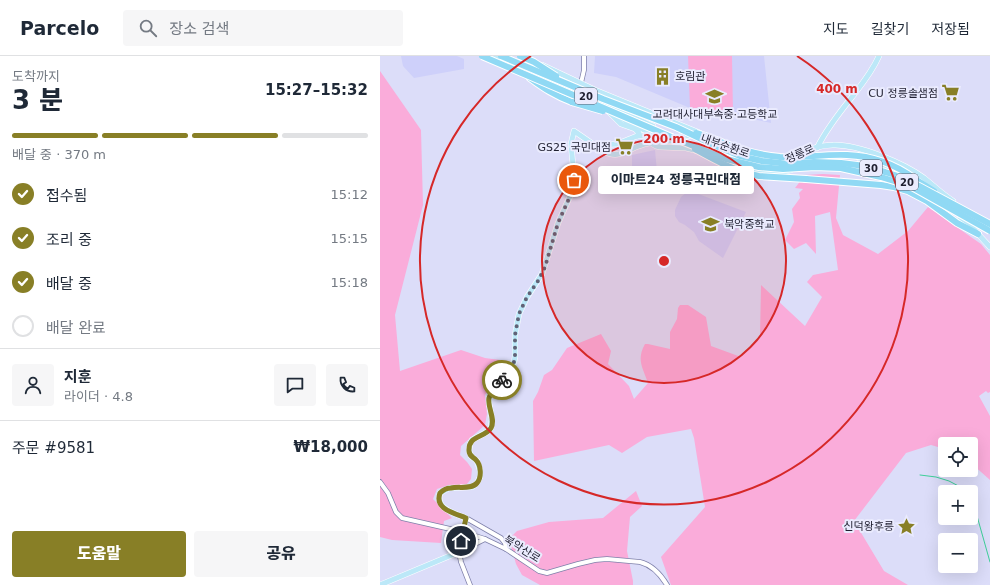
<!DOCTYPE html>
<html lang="ko">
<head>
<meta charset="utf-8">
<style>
	:root { --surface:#fff; --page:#f6f6f7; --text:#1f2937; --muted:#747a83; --line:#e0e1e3; --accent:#887f26 }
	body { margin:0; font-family:"DejaVu Sans","Noto Sans KR",sans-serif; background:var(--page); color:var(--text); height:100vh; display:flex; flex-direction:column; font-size:15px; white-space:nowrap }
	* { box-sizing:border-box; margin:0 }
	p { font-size:13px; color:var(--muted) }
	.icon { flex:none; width:22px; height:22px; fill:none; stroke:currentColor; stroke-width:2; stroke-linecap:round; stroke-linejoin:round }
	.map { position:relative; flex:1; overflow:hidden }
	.sheet { display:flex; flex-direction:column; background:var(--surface); width:380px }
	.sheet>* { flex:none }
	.tools { position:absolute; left:558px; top:381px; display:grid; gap:8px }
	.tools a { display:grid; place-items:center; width:40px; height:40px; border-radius:4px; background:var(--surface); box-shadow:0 4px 16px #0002; font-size:20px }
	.pin { position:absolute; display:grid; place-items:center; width:34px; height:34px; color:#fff; margin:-17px; border:2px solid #fff; border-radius:50%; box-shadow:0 1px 4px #0007 }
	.courier { position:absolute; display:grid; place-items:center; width:40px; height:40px; margin:-20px; border:3px solid #887f26; border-radius:50%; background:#fff; color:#222; box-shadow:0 1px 5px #0007 }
	.bubble { position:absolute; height:28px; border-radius:4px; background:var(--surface); box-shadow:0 4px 16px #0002; font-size:13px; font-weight:800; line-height:28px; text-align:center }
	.headline em { font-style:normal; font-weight:800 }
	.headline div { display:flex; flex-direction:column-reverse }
	.headline { display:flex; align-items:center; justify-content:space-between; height:68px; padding:0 12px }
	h1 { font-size:26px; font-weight:800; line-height:30px }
	.bar { display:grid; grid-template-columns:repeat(4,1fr); gap:6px 4px; align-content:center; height:48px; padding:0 12px }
	.bar i { height:5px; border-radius:3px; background:var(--line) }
	.bar .active { background:var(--accent) }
	.bar p { grid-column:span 4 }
	.line { display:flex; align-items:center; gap:10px; padding:0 12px; border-top:1px solid var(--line) }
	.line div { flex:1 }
	.round { display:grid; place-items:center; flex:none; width:42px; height:42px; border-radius:4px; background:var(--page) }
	ol { padding:0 12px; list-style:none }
	li { display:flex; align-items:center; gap:12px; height:44px }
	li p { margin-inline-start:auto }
	li .icon { padding:4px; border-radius:50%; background:var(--accent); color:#fff; stroke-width:4 }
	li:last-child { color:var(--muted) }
	li i { width:22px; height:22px; border:2px solid var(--line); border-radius:50% }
	.action { display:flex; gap:8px; margin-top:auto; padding:8px 12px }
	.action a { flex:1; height:46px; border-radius:4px; background:var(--accent); color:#fff; font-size:16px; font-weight:800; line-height:46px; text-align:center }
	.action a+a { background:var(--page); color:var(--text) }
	header { display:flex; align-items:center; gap:24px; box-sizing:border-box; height:56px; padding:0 20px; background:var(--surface); border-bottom:1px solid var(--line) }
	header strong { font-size:19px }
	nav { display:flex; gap:22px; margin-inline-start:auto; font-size:14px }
	.search { width:280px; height:36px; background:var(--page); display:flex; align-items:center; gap:10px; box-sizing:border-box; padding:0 14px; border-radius:4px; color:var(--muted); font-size:15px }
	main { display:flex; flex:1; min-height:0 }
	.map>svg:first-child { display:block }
	.built { fill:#ced0fa }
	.green { fill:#faacda }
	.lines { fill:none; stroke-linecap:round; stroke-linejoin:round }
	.stream { stroke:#3fd09a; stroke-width:1 }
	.minor-casing { stroke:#7f80aa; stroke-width:5.5 }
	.major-casing { stroke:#fff; stroke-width:6 }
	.highway-casing { stroke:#fff; stroke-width:8 }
	.minor { stroke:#fff; stroke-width:4 }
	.major { stroke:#bce8f8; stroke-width:5 }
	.highway { stroke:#90d9f4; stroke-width:6 }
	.minor-bridge-casing { stroke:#7f80aa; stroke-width:5.5; stroke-linecap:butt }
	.highway-bridge-casing { stroke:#fff; stroke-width:8; stroke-linecap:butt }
	.minor-bridge { stroke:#fff; stroke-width:4 }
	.highway-bridge { stroke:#90d9f4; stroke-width:6 }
	.done { stroke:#616276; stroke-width:4; stroke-dasharray:0 7.2 }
	.route { stroke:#887f26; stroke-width:5 }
	.ring { fill:none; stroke:#d62828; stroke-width:2 }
	.labels { text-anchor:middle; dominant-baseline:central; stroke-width:4; stroke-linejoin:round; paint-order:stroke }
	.shield { fill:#eaebfe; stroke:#5c5c6e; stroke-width:1 }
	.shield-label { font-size:10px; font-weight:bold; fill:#1f1f30 }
	.poi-label { font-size:11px; fill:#1f1f30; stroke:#eaebfe; text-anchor:end }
	.street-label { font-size:11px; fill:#1f1f30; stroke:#eaebfe }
	.centre { fill:#d62828; stroke:#eaebfe; stroke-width:2 }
	.ring-label { font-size:12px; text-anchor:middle; font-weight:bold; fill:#d62828; stroke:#eaebfe; stroke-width:4; stroke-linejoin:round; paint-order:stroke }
</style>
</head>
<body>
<header>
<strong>Parcelo</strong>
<div class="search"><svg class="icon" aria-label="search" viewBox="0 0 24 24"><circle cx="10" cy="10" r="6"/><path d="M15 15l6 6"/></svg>장소 검색</div>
<nav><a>지도</a><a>길찾기</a><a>저장됨</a></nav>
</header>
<main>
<section class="sheet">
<div class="headline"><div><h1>3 분</h1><p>도착까지</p></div><em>15:27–15:32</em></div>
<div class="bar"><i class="active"></i><i class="active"></i><i class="active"></i><i></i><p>배달 중 · 370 m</p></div>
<ol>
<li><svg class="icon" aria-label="check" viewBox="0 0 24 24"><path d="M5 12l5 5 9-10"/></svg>접수됨<p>15:12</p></li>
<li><svg class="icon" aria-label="check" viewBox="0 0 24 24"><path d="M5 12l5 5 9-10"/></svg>조리 중<p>15:15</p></li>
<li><svg class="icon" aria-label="check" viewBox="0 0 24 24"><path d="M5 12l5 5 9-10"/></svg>배달 중<p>15:18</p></li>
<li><i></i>배달 완료</li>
</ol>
<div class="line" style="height:72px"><a class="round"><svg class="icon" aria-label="person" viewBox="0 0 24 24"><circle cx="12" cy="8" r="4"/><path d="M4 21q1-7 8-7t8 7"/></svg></a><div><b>지훈</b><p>라이더 · 4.8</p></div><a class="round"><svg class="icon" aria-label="chat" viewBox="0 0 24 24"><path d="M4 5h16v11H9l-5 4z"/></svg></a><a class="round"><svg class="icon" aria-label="phone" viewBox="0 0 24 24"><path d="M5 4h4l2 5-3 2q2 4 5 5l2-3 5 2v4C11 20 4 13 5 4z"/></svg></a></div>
<div class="line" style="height:52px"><div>주문 #9581</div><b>₩18,000</b></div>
<div class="action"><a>도움말</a><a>공유</a></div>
</section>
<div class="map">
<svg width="610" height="529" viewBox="0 0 610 529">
	<rect width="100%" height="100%" fill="#dcddf9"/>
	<g class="built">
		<polygon points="21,0 77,0 84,3 84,13 34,22 23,10"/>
		<polygon points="215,0 384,0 391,67 355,59 329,60 236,21 214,17"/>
		<polygon points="275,94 277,116 276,122 252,120 252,99"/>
		<polygon points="313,136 366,156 343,202 319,185 314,176 305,169 299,166 295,160 295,154 301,141 306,137"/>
	</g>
	<g class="green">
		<polygon points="308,0 352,0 353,58 324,58 310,51"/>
		<polygon points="0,15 41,74 43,149 15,259 20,315 81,294 105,302 128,305 124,312 105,339 107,358 105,369 81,390 80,399 87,406 92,413 91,423 86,429 69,429 57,433 53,443 72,462 64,465 61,487 12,484 0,481"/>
		<path d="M 443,118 L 460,119 L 456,162 L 463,179 L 498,198 L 528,175 L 548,151 L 601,188 L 610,199 L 610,336 L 608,337 L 606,335 L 599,340 L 610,360 L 610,424 L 591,407 L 591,388 L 565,388 L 565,393 L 551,389 L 526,397 L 474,465 L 504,515 L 528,529 L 291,529 L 281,501 L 325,451 L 314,382 L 311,373 L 267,381 L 242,397 L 229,389 L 154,405 L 153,345 L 158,336 L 164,319 L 172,314 L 187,292 L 221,278 L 231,295 L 228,308 L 249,330 L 254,343 L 268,327 C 263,312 256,304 265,288 L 268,288 L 290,293 L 290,276 L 297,263 L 298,252 L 300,249 L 308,249 L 326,261 L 331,290 L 361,301 L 380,281 L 381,229 L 425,270 L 442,241 L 427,226 L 433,219 L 458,214 L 450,156 L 435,160 L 436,198 L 426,187 L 414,193 L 405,184 L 414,166 L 412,153 L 420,142 L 419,137 L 423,133 L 415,132 L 425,119 Z"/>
		<polygon points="256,435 262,450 250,461 247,495 253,525 253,529 160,529 142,519 136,508 129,483 137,475 169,466 223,462"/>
	</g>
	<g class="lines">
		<g class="stream">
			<polyline points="540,419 556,421 569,425 588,435 588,436"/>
			<polyline points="591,444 597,460 610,506"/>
		</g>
		<defs>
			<g id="minor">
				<polyline points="199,27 201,27 204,14 204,0"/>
				<polyline points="0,426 8,437 16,456 22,462 79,475"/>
				<polyline points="86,462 121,482 125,487 126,493"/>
				<path d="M 86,477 L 105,483 L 126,493 L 159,515 L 167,517 L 198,508 L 215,504 L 227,503 L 260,506 C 272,509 281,519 287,529"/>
				<polyline points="90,529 81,506 79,496 105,483"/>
			</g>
			<g id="major">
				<polyline points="113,0 194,35 273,70"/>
				<polyline points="162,9 215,34 320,77"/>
				<polyline points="226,53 241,68 255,73 259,77 257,80"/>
				<polyline points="238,59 247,66 275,79"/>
				<polyline points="293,81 298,81 313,79"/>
				<polyline points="271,87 276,90 280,91 306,92 318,95"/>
				<polyline points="215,88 222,89 237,88 257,80 276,79 285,80"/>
				<path d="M 437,92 C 446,74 459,57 472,41 C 482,28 492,16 499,0"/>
				<path d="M 411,100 C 425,95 438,89 453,89 C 478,88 524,107 544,122 C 554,130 562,138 573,145"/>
				<polyline points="479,102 489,105 512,116"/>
				<path d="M 341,104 C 362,114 389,121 411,114"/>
				<polyline points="580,161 590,168 598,178 610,191"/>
				<path d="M 0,529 L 79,496 L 86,462 C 74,457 55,453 60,437 L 69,432 L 92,431 L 97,427 L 100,421 L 100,414 L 97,405 L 91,400 L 89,395 L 90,388 L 92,384 L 107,376 L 111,372 L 112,363 L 109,347 L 109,342 L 114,334 L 123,323 L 134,306 L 135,301 L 135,279 L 139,258 L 147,241 L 162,218 L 178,167 L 191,138 L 194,120 L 191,88 L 194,75 L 223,95 C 240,104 246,93 262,89 C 270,86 288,84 297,85"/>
			</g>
			<g id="highway">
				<path d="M 150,22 C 165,33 174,39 192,46"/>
				<polyline points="426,123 501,129 514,131 528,135 547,145 577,167 598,178"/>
				<polyline points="535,123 554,135"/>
			</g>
		</defs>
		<use href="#minor" class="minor-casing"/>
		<use href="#major" class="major-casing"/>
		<use href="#highway" class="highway-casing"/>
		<use href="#minor" class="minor"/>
		<use href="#major" class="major"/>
		<use href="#highway" class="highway"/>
		<defs>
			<polyline id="minor-bridge" points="79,475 86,477"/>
			<g id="highway-bridge">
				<polyline points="102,0 296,83 346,103 379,111 403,113 435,111 461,112 501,121 530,130 610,175"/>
				<polyline points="121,0 223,43 296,71 336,90 360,100 382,105 409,108 434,106 461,107 477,109 505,116 521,121 539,130 610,168"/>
				<polyline points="140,0 154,6 176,20"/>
				<polyline points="192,46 223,55"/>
				<path d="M 316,77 C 333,82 349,90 367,95 C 378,98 389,100 400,101 C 422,102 445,98 467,99 C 492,100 515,108 535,123"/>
				<path d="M 315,93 C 335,104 356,116 379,120 L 426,123"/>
			</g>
		</defs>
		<use href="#minor-bridge" class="minor-bridge-casing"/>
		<use href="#highway-bridge" class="highway-bridge-casing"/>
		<use href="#minor-bridge" class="minor-bridge"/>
		<use href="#highway-bridge" class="highway-bridge"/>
	</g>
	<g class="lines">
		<polyline class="done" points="122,324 129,315 134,306 135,301 135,279 139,258 147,241 158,225 165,211 178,167 191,138 194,124"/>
		<path class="route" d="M 81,485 L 86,462 C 74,457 54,453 60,437 C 63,434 67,432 71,432 C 79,430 91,434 97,427 C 102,421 101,409 96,404 C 93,401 89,400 89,395 C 88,379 105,382 111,372 C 116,363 107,351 109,342 C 111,335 118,330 122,324"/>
	</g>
	<circle cx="284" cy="205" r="122" fill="#d62828" fill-opacity=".12"/>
	<g class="ring">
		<circle cx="284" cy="205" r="122"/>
		<path d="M417 0A244 244 0 1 1 151 0"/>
	</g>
	<defs>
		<symbol id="building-bare" viewBox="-9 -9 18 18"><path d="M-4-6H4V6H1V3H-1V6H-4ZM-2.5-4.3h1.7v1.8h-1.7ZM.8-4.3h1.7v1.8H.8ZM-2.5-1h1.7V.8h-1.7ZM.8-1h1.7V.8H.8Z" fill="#887f26" stroke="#eaebfe" stroke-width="2.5" paint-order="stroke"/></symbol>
		<symbol id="supermarket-bare" viewBox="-9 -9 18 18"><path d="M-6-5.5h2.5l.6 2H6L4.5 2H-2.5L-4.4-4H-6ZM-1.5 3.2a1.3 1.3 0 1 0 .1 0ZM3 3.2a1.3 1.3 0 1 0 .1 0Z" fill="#887f26" stroke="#eaebfe" stroke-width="2.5" paint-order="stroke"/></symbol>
		<symbol id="school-bare" viewBox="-9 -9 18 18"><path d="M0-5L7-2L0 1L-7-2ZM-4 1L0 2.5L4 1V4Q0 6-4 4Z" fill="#887f26" stroke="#eaebfe" stroke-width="2.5" paint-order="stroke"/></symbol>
		<symbol id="sight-bare" viewBox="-9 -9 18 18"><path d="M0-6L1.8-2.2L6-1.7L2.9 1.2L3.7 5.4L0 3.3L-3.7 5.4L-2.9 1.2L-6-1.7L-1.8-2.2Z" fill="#887f26" stroke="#eaebfe" stroke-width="2.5" paint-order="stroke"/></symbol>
	</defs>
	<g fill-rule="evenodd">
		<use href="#building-bare" x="270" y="8" width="25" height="25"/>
		<use href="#supermarket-bare" x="558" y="24" width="25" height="25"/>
		<use href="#school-bare" x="322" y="28" width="25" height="25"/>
		<use href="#supermarket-bare" x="232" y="78" width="25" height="25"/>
		<use href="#school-bare" x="318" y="156" width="25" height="25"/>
		<use href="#sight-bare" x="514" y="458" width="25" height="25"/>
	</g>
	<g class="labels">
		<g class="shield">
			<rect x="195" y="32" width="22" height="16" rx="3"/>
			<rect x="480" y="104" width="22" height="16" rx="3"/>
			<rect x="516" y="118" width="22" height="16" rx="3"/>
		</g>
		<g class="shield-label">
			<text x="206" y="40">20</text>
			<text x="491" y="112">30</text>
			<text x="527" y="126">20</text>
		</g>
		<g class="poi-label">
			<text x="295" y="20" text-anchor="start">호림관</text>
			<text x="558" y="37">CU 정릉솔샘점</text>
			<text x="335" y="58" text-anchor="middle">고려대사대부속중·고등학교</text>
			<text x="231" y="91">GS25 국민대점</text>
			<text x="344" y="168" text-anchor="start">북악중학교</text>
			<text x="514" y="470">신덕왕후릉</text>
		</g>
		<g class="street-label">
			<text transform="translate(345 90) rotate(19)">내부순환로</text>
			<text transform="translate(420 98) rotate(-24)">정릉로</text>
			<text transform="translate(142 493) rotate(32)">북악산로</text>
		</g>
	</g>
	<circle cx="284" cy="205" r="6" class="centre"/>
	<g class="ring-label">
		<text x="457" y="37">400 m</text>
		<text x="284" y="87">200 m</text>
	</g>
</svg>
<div class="tools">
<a><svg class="icon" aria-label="locate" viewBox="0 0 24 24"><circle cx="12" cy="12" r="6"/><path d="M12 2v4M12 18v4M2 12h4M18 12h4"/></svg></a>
<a>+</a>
<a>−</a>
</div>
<div class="pin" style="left:194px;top:124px;background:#ea580c"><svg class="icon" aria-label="bag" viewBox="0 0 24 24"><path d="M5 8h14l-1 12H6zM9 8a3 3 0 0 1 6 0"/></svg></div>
<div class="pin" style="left:81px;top:485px;background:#1f2937"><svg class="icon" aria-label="home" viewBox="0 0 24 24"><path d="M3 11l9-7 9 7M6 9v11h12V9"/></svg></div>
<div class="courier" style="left:122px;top:324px"><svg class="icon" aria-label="bike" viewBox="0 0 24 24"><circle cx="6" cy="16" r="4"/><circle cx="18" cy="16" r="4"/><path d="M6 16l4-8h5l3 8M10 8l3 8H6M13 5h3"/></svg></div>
<div class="bubble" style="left:218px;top:110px;width:156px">이마트24 정릉국민대점</div>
</div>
</main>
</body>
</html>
